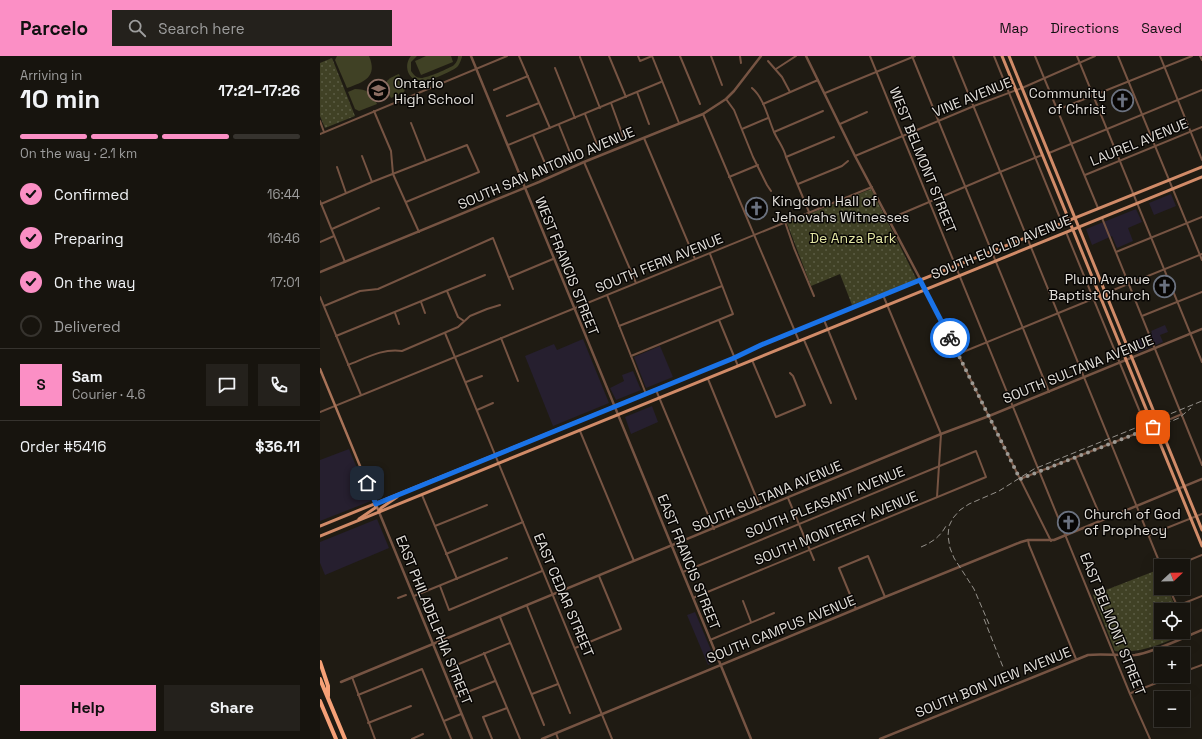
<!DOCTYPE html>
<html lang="en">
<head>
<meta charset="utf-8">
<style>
	:root { --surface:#17140e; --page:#24211c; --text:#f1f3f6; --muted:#9e9e9e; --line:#36332e; --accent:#fb8fc5 }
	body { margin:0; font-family:"Space Grotesk",sans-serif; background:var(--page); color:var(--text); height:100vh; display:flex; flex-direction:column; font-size:15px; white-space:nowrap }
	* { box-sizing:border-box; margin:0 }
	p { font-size:13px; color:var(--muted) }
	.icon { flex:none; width:22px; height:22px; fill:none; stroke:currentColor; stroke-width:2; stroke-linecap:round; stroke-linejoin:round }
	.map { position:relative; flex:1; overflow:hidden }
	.side { display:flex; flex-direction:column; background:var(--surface); width:320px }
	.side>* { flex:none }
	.needle { width:26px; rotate:68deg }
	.tools { position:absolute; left:834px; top:503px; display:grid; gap:8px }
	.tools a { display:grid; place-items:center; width:36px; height:36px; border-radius:0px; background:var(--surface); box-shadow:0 4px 16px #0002,0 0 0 1px var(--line); font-size:20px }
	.pin { position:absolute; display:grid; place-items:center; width:34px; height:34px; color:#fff; margin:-17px; border-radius:8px; box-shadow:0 2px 6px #0006 }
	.courier { position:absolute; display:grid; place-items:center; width:40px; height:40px; margin:-20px; border:3px solid #1a73e8; border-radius:50%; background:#fff; color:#222; box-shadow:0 1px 5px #0007 }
	.summary em { font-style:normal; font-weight:600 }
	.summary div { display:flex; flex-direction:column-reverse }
	.summary { display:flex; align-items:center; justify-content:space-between; height:68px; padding:0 20px }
	h1 { font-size:26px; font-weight:600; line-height:30px }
	.bar { display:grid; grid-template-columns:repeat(4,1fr); gap:6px 4px; align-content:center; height:48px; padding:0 20px }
	.bar i { height:5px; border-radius:3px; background:var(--line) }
	.bar .on { background:var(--accent) }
	.bar p { grid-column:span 4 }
	.line { display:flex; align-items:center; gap:10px; padding:0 20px; border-top:1px solid var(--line) }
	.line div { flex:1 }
	.round { display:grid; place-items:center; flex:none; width:42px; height:42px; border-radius:0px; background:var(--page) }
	ol { padding:0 20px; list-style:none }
	li { display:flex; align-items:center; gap:12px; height:44px }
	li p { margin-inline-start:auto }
	li .icon { padding:4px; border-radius:50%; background:var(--accent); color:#111; stroke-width:4 }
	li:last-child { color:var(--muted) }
	li i { width:22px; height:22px; border:2px solid var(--line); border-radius:50% }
	.primary-button { display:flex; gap:8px; margin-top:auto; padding:8px 20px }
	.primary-button a { flex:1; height:46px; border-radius:0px; background:var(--accent); color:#111; font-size:16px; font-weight:600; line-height:46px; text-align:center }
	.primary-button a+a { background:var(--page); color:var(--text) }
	header { display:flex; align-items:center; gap:24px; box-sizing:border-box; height:56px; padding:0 20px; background:var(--accent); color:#111 }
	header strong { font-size:19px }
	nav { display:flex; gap:22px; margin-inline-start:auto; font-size:14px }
	.search { width:280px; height:36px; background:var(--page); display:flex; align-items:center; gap:10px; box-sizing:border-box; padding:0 14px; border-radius:0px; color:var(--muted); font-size:15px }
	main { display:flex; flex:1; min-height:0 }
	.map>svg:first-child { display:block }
	.commercial { fill:#261f2f }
	.green { fill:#404125 }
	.park { fill:url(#park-dots) }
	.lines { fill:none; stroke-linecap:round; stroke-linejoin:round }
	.minor { stroke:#765443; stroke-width:2 }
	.tertiary { stroke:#765443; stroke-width:2.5 }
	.secondary { stroke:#a97358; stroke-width:2.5 }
	.primary { stroke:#d18b68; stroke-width:3 }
	.motorway { stroke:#f6a177; stroke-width:4 }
	.rail { stroke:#95918b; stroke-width:1; stroke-dasharray:6 3; stroke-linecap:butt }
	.done { stroke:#9d9a94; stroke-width:4; stroke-dasharray:0 7.2 }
	.route { stroke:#1a73e8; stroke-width:5 }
	.labels { text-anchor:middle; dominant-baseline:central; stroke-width:3; stroke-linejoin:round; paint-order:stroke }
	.poi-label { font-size:14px; fill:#e1ded9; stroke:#080604; text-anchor:start }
	.street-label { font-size:14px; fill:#e1ded9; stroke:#080604 }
	.park-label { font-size:14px; fill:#e4e7a4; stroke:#080604 }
</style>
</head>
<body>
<header>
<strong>Parcelo</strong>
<div class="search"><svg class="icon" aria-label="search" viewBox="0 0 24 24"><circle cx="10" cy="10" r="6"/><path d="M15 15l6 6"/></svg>Search here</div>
<nav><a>Map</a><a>Directions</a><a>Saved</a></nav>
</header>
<main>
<section class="side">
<div class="summary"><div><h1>10 min</h1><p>Arriving in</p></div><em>17:21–17:26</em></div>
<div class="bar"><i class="on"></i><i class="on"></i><i class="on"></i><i></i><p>On the way · 2.1 km</p></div>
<ol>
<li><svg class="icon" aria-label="check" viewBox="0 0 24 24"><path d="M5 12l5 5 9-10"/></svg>Confirmed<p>16:44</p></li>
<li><svg class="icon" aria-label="check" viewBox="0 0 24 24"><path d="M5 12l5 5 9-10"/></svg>Preparing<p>16:46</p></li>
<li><svg class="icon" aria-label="check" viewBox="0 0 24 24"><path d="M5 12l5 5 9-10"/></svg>On the way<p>17:01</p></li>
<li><i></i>Delivered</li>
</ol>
<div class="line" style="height:72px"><b class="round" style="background:var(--accent);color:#111">S</b><div><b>Sam</b><p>Courier · 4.6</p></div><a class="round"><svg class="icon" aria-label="chat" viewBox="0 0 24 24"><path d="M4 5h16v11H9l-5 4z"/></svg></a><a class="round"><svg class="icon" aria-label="phone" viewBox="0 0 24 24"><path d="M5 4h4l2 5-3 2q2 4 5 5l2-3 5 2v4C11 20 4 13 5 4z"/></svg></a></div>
<div class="line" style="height:52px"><div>Order #5416</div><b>$36.11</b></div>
<div class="primary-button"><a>Help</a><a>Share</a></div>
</section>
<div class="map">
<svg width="882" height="683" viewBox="0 0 882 683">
	<defs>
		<pattern id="park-dots" width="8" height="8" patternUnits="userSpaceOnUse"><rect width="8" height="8" fill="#404125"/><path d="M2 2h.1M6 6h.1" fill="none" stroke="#5b5c44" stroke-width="1.8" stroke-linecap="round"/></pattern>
	</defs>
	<rect width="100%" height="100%" fill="#1f1b13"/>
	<g class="commercial">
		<polygon points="851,138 856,150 834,159 829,147"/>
		<polygon points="816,153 822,166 808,172 813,185 797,192 792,180 772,189 766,173"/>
		<polygon points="845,269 848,276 840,279 843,286 817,297 813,287 818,285 817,284 832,277 831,275"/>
		<polygon points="263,283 289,347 233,370 205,300 234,288 237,294"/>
		<polygon points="340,290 353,321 326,332 314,301"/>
		<polygon points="313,315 321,334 296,344 290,332 304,325 302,319"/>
		<polygon points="332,350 338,366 311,378 305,361"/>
		<polygon points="29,393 51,445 0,465 0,404"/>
		<polygon points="57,463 69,492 5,519 0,507 0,486"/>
		<polygon points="375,556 396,606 388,609 367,559"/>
	</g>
	<g class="green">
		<path d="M 17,0 L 49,0 C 58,21 44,26 27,32 L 15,4 Z"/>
		<path d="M 91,0 L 97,0 L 91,6 L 91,15 C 94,19 96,22 101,22 C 107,22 130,12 134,9 C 137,6 138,3 138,0 L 142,0 L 142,1 C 141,4 140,7 138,10 C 134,15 108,26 101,25 C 88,25 83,9 91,0 Z"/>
		<polygon points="106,0 131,0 133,6 101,19 95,5"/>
		<path d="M 79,18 L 85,33 L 84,36 L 71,42 C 62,28 64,24 79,18 Z"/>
		<path d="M 35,33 C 46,33 53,37 57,48 L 39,55 L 35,53 L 28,36 Z"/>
	</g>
	<g class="park">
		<polygon points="12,2 35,60 5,72 0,60 0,7"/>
		<polygon points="551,133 597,224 532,249 520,218 491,230 467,167"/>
		<path d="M 840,513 L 841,532 L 848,532 L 856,554 L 841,554 L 841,576 L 863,576 L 863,571 L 866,578 C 843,587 821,598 795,595 L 773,539 Z"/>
	</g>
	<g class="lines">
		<g class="minor">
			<polyline points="199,0 230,72"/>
			<polyline points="289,0 306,41"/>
			<polyline points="318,0 320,5 332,0"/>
			<polyline points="332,0 359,67"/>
			<polyline points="360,0 380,48"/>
			<polyline points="391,0 402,29"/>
			<polyline points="420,0 421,7"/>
			<polyline points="550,0 810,638 830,683"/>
			<polyline points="592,0 729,336"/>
			<polyline points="633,0 841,510"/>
			<polyline points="674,0 742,167"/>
			<polyline points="715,0 778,152"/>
			<polyline points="757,0 882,306"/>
			<polyline points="798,0 882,204"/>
			<polyline points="840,0 882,104"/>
			<polyline points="880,0 882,4"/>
			<polyline points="260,1 280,52"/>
			<polyline points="448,5 462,21 470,36"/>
			<polyline points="235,12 255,62"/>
			<polyline points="456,13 476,0"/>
			<path d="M 432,32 C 444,42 448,62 454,76 C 458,85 464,92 466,101 L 489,156"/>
			<polyline points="174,34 208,20"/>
			<polyline points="317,36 329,68"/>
			<polyline points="505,37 595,0"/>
			<polyline points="406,43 414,54 433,101 447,129 451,135"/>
			<polyline points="291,47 303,80"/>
			<polyline points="443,48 498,24"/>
			<polyline points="737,54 872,0"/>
			<polyline points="54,55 71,95 73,118 99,176"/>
			<polyline points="265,58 278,91"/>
			<polyline points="383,58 479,285"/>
			<polyline points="187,60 219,47"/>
			<polyline points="0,65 4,76"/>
			<polyline points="91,67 106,105"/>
			<polyline points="520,68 547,56"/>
			<polyline points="239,69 251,99"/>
			<polyline points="422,73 448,62"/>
			<polyline points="454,76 503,55"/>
			<polyline points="0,78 187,0"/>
			<polyline points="213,79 227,112"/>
			<polyline points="324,82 375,203"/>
			<polyline points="188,89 341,26"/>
			<polyline points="729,97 882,34"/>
			<polyline points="42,100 52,126"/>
			<polyline points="535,100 654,50 702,32 775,0"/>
			<polyline points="466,101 514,81"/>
			<polyline points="264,106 316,227"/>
			<polyline points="17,111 26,137"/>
			<polyline points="765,119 882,71"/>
			<polyline points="409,121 438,109"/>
			<polyline points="478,128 522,110 528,105"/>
			<polyline points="0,145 25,206"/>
			<polyline points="1,148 52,126 147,89 159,116 86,146"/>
			<polyline points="782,162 882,409"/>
			<polyline points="569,163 680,116 722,99"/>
			<polyline points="465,166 474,192 494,240"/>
			<polyline points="12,173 59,152"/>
			<polyline points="746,176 827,373"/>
			<polyline points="0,186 14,180"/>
			<polyline points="796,196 882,161"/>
			<polyline points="190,221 233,203"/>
			<polyline points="606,234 731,485"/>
			<polyline points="127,235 138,261 144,265"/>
			<polyline points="786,237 882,198"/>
			<polyline points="287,239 326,338"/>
			<polyline points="563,239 621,378 617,441"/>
			<polyline points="0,241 41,339"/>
			<polyline points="101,246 105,257"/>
			<polyline points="4,250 40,235 58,233 173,182 193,233"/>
			<polyline points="75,257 79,268"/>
			<polyline points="822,260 882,236"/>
			<polyline points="399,264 418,310"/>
			<polyline points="504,264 536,343"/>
			<polyline points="299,270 402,230"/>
			<polyline points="125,277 292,683"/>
			<polyline points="16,280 165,219"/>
			<polyline points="181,282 198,325"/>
			<polyline points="484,284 511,347"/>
			<polyline points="638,298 780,240"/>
			<polyline points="311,300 413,258 390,198"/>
			<polyline points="432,304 456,361 485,349 473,320 470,317"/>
			<path d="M 28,309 C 46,302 63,292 82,295 L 138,271 L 150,260 L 167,253 L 180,249"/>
			<polyline points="388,323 441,453"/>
			<polyline points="146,326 162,320"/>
			<polyline points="336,334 394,473"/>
			<polyline points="157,354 173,347"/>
			<polyline points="0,356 552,131"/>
			<polyline points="839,368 862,358"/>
			<polyline points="260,375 314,505"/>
			<polyline points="755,401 782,464"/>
			<polyline points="700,423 833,371"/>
			<polyline points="102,439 137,523"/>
			<polyline points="468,442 494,504"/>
			<polyline points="115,470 167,449"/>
			<polyline points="829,479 882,458"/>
			<polyline points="708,484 709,489 756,603"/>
			<polyline points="126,498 203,466"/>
			<polyline points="855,510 882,499"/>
			<polyline points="363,516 656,395 666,421 373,542"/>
			<polyline points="120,530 129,554 222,515"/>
			<polyline points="849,532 859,554"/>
			<polyline points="94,540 187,502"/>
			<polyline points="78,542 86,539"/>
			<polyline points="423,545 431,566"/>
			<polyline points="207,550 250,657"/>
			<polyline points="857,550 882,540"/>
			<polyline points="536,553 519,512 548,500 565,541"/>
			<polyline points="180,561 224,669"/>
			<polyline points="863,563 869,579"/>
			<polyline points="390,584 454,557"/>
			<polyline points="255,592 301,573 279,520"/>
			<polyline points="164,597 200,683"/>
			<polyline points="134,610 190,587"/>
			<polyline points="863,616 882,609"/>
			<polyline points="32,621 55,683"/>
			<polyline points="811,637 854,620"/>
			<polyline points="212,638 238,628"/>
			<polyline points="38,639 102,613 131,683"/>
			<polyline points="135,641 175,625"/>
			<polyline points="124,665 141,658"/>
			<polyline points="48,667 91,650"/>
			<polyline points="236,677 238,683"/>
			<polyline points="92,683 103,678"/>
			<polyline points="172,683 163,661 187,652"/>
		</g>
		<g class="tertiary">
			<polyline points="151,0 431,683"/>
			<polyline points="486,0 535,100 606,234"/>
			<polyline points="0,216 219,126 264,106 383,58 406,43 414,35 441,0"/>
			<polyline points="59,456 152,683"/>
			<polyline points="21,626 621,378 669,360 882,273"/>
			<polyline points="222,683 565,541 701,486 708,484 734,484 882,423"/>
			<path d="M 560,683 L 768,599 C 783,597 799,600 815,599 C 832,597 865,581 882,574"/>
		</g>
		<polyline class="secondary" points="0,313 59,456"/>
		<g class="primary">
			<polyline points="682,0 882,490"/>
			<polyline points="689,0 882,474"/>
			<polyline points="59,456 61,452 77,441"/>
			<polyline points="39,463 55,452 56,448"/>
			<polyline points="0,470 414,302 441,289 563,239 882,111"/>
			<polyline points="0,480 882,121"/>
		</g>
		<g class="motorway">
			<polyline points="0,606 8,630 8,640"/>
			<polyline points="0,623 25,683"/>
			<polyline points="0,645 16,683"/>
		</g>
		<g class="rail">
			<polyline points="845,368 859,362 871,352"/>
			<path d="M 601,491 C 613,486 621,480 627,468"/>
			<polyline points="664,563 683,611"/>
			<polyline points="669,568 654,533 634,502 630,492 628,480 629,470 633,462 640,454 649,448 679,435 714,413 882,345"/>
		</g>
	</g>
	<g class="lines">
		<polyline class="done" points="630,282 700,423 833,371"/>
		<polyline class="route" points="47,427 56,448 414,302 441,289 600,224 630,282"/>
	</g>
	<defs>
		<symbol id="school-ring" viewBox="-11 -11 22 22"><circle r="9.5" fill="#080604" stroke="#8d6e63" stroke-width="1.5"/><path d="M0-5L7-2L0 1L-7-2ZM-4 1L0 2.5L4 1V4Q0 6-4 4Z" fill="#8d6e63"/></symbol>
		<symbol id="church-ring" viewBox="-11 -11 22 22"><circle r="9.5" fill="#080604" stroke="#6b7280" stroke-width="1.5"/><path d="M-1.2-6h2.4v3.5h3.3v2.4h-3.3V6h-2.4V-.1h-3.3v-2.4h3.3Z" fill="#6b7280"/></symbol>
	</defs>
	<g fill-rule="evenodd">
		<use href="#school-ring" x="46" y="22" width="25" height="25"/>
		<use href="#church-ring" x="790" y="32" width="25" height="25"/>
		<use href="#church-ring" x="424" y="140" width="25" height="25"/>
		<use href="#church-ring" x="832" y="218" width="25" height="25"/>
		<use href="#church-ring" x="736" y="454" width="25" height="25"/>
	</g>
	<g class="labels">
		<g class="poi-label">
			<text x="74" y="27">Ontario<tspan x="74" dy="16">High School</tspan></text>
			<text x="786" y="37" text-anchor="end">Community<tspan x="786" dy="16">of Christ</tspan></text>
			<text x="452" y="145">Kingdom Hall of<tspan x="452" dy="16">Jehovahs Witnesses</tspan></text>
			<text x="830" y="223" text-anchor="end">Plum Avenue<tspan x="830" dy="16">Baptist Church</tspan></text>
			<text x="764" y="458">Church of God<tspan x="764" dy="16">of Prophecy</tspan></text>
		</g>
		<g class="street-label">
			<text transform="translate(652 41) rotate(-22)">VINE AVENUE</text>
			<text transform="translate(819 86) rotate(-22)">LAUREL AVENUE</text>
			<text transform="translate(603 104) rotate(68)">WEST BELMONT STREET</text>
			<text transform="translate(226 112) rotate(-23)">SOUTH SAN ANTONIO AVENUE</text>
			<text transform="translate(681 191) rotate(-22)">SOUTH EUCLID AVENUE</text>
			<text transform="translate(339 207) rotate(-22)">SOUTH FERN AVENUE</text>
			<text transform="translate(247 210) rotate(68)">WEST FRANCIS STREET</text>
			<text transform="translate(758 313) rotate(-22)">SOUTH SULTANA AVENUE</text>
			<text transform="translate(447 440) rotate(-23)">SOUTH SULTANA AVENUE</text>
			<text transform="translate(505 446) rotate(-22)">SOUTH PLEASANT AVENUE</text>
			<text transform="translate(516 472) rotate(-22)">SOUTH MONTEREY AVENUE</text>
			<text transform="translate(369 506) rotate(68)">EAST FRANCIS STREET</text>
			<text transform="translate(244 539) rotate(67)">EAST CEDAR STREET</text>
			<text transform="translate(114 564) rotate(68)">EAST PHILADELPHIA STREET</text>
			<text transform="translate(793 568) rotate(68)">EAST BELMONT STREET</text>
			<text transform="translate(461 573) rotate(-22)">SOUTH CAMPUS AVENUE</text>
			<text transform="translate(673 626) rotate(-22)">SOUTH BON VIEW AVENUE</text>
		</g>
		<g class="park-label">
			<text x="533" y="182">De Anza Park</text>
		</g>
	</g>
</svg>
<div class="tools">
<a><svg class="needle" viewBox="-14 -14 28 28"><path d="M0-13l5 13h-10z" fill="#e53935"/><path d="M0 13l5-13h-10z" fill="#9e9e9e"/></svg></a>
<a><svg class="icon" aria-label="locate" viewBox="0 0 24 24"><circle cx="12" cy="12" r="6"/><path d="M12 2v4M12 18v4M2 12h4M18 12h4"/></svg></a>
<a>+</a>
<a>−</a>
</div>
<div class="pin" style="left:833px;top:371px;background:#ea580c"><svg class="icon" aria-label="bag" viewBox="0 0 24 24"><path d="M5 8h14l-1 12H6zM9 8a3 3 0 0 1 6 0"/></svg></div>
<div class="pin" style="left:47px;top:427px;background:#1f2937"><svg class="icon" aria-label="home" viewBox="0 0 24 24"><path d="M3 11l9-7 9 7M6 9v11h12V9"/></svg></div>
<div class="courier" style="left:630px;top:282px"><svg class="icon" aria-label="bike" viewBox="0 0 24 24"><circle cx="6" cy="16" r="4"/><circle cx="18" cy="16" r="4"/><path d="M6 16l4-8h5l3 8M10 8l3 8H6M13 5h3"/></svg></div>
</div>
</main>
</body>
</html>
